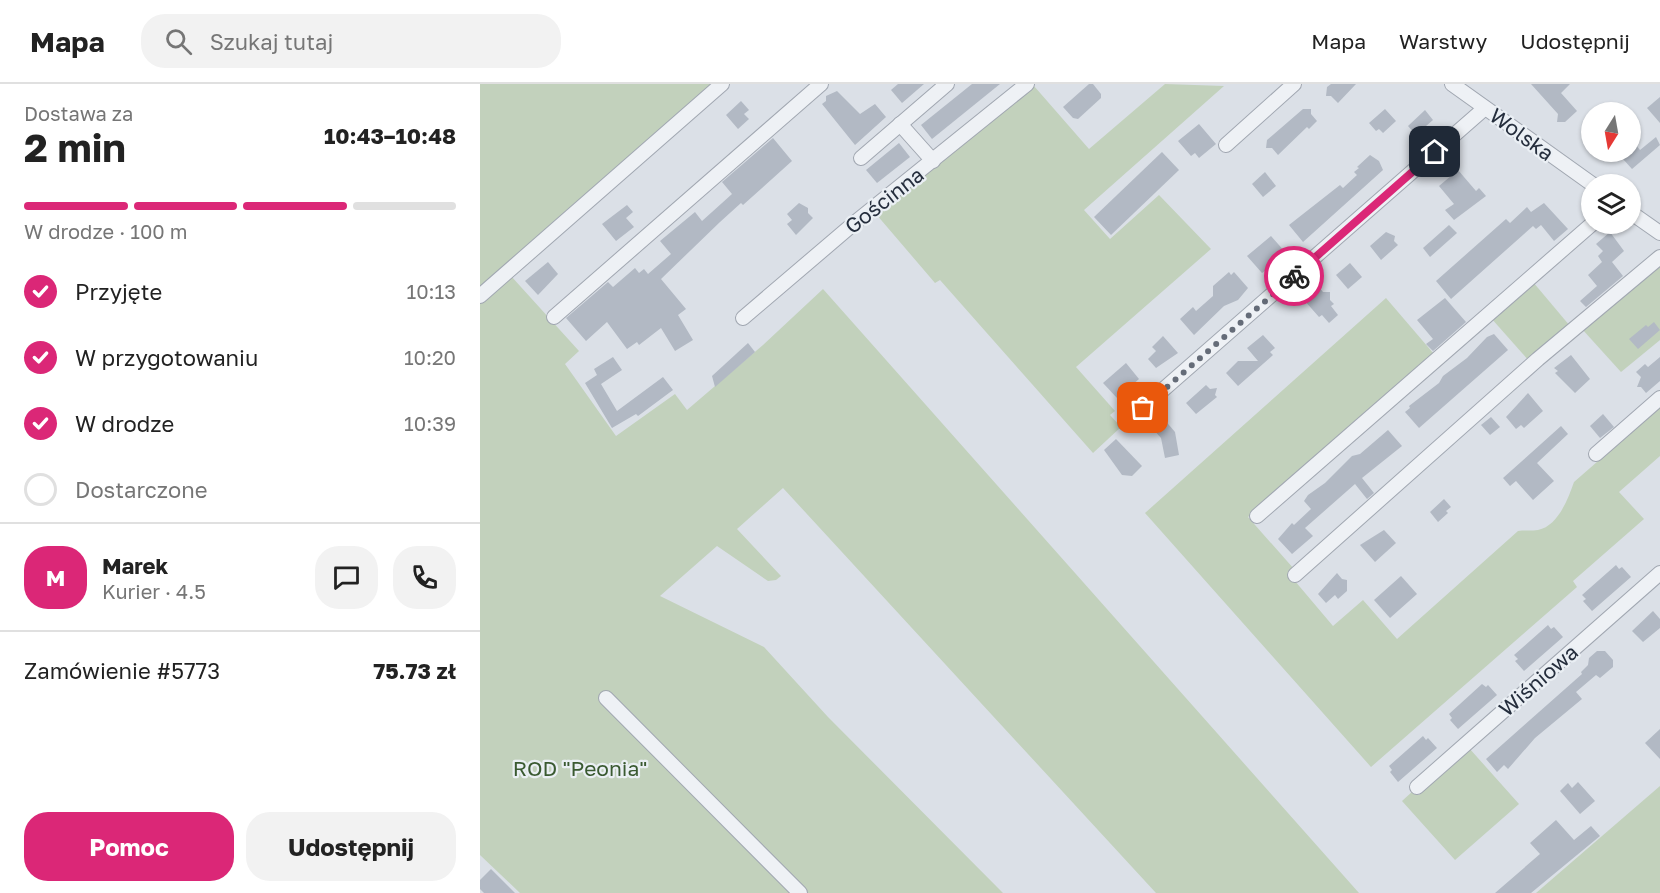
<!DOCTYPE html>
<html lang="pl">
<head>
<meta charset="utf-8">
<style>
	:root { --surface:#fff; --page:#f2f2f2; --text:#222; --muted:#767676; --line:#e0e0e0; --accent:#db2777 }
	body { margin:0; font-family:"Golos Text",sans-serif; background:var(--page); color:var(--text); height:100vh; display:flex; flex-direction:column; font-size:22px; white-space:nowrap }
	* { box-sizing:border-box; margin:0 }
	p { font-size:20px; color:var(--muted) }
	.icon { flex:none; width:33px; height:33px; fill:none; stroke:currentColor; stroke-width:2; stroke-linecap:round; stroke-linejoin:round }
	.map { position:relative; flex:1; overflow:hidden }
	.panel { display:flex; flex-direction:column; background:var(--surface); width:480px }
	.panel>* { flex:none }
	.needle { width:39px; rotate:191deg }
	.tools { position:absolute; left:1101px; top:18px; display:grid; gap:12px }
	.tools a { display:grid; place-items:center; width:60px; height:60px; border-radius:50%; background:var(--surface); box-shadow:0 2px 4px #0004; font-size:30px }
	.pin { position:absolute; display:grid; place-items:center; width:51px; height:51px; color:#fff; margin:-26px; border-radius:12px; box-shadow:0 3px 9px #0006 }
	.courier { position:absolute; display:grid; place-items:center; width:60px; height:60px; margin:-30px; border:4px solid #db2777; border-radius:50%; background:#fff; color:#222; box-shadow:0 2px 8px #0007 }
	.overview em { font-style:normal; font-weight:700 }
	.overview div { display:flex; flex-direction:column-reverse }
	.overview { display:flex; align-items:center; justify-content:space-between; height:102px; padding:0 24px }
	h1 { font-size:39px; font-weight:700; line-height:45px }
	.bar { display:grid; grid-template-columns:repeat(4,1fr); gap:9px 6px; align-content:center; height:72px; padding:0 24px }
	.bar i { height:8px; border-radius:4px; background:var(--line) }
	.bar .on { background:var(--accent) }
	.bar p { grid-column:span 4 }
	.line { display:flex; align-items:center; gap:15px; padding:0 24px; border-top:2px solid var(--line) }
	.line div { flex:1 }
	.round { display:grid; place-items:center; flex:none; width:63px; height:63px; border-radius:24px; background:var(--page) }
	ol { padding:0 24px; list-style:none }
	li { display:flex; align-items:center; gap:18px; height:66px }
	li p { margin-inline-start:auto }
	li .icon { padding:6px; border-radius:50%; background:var(--accent); color:#fff; stroke-width:4 }
	li:last-child { color:var(--muted) }
	li i { width:33px; height:33px; border:3px solid var(--line); border-radius:50% }
	.button { display:flex; gap:12px; margin-top:auto; padding:12px 24px }
	.button a { flex:1; height:69px; border-radius:24px; background:var(--accent); color:#fff; font-size:24px; font-weight:700; line-height:69px; text-align:center }
	.button a+a { background:var(--page); color:var(--text) }
	header { display:flex; align-items:center; gap:36px; box-sizing:border-box; height:84px; padding:0 30px; background:var(--surface); border-bottom:2px solid var(--line) }
	header strong { font-size:28px }
	nav { display:flex; gap:33px; margin-inline-start:auto; font-size:21px }
	.search { width:420px; height:54px; background:var(--page); display:flex; align-items:center; gap:15px; box-sizing:border-box; padding:0 21px; border-radius:24px; color:var(--muted); font-size:22px }
	main { display:flex; flex:1; min-height:0 }
	.map>svg:first-child { display:block }
	.green { fill:#c2d1bc }
	.building { fill:#b2b9c4 }
	.lines { fill:none; stroke-linecap:round; stroke-linejoin:round }
	.minor-casing { stroke:#a1a7b1; stroke-width:16 }
	.minor { stroke:#eef1f5; stroke-width:14 }
	.done { stroke:#656c78; stroke-width:6; stroke-dasharray:0 10.8 }
	.route { stroke:#db2777; stroke-width:8 }
	.labels { text-anchor:middle; dominant-baseline:central; stroke-width:4.5; stroke-linejoin:round; paint-order:stroke }
	.street-label { font-size:21px; fill:#252e3d; stroke:#eaeff4 }
	.park-label { font-size:21px; fill:#3a5a31; stroke:#eaeff4 }
</style>
</head>
<body>
<header>
<strong>Mapa</strong>
<div class="search"><svg class="icon" aria-label="search" viewBox="0 0 24 24"><circle cx="10" cy="10" r="6"/><path d="M15 15l6 6"/></svg>Szukaj tutaj</div>
<nav><a>Mapa</a><a>Warstwy</a><a>Udostępnij</a></nav>
</header>
<main>
<section class="panel">
<div class="overview"><div><h1>2 min</h1><p>Dostawa za</p></div><em>10:43–10:48</em></div>
<div class="bar"><i class="on"></i><i class="on"></i><i class="on"></i><i></i><p>W drodze · 100 m</p></div>
<ol>
<li><svg class="icon" aria-label="check" viewBox="0 0 24 24"><path d="M5 12l5 5 9-10"/></svg>Przyjęte<p>10:13</p></li>
<li><svg class="icon" aria-label="check" viewBox="0 0 24 24"><path d="M5 12l5 5 9-10"/></svg>W przygotowaniu<p>10:20</p></li>
<li><svg class="icon" aria-label="check" viewBox="0 0 24 24"><path d="M5 12l5 5 9-10"/></svg>W drodze<p>10:39</p></li>
<li><i></i>Dostarczone</li>
</ol>
<div class="line" style="height:108px"><b class="round" style="background:var(--accent);color:#fff">M</b><div><b>Marek</b><p>Kurier · 4.5</p></div><a class="round"><svg class="icon" aria-label="chat" viewBox="0 0 24 24"><path d="M4 5h16v11H9l-5 4z"/></svg></a><a class="round"><svg class="icon" aria-label="phone" viewBox="0 0 24 24"><path d="M5 4h4l2 5-3 2q2 4 5 5l2-3 5 2v4C11 20 4 13 5 4z"/></svg></a></div>
<div class="line" style="height:78px"><div>Zamówienie #5773</div><b>75.73 zł</b></div>
<div class="button"><a>Pomoc</a><a>Udostępnij</a></div>
</section>
<div class="map">
<svg width="1180" height="809" viewBox="0 0 1180 809">
	<rect width="100%" height="100%" fill="#dbe0e7"/>
	<g class="green">
		<polygon points="0,0 236,0 0,206"/>
		<polygon points="685,0 744,2 604,126 630,155 679,111 731,165 596,283 635,327 630,331 641,343 613,369 460,196 455,199 396,130 554,2 609,65"/>
		<polygon points="1180,179 1180,256 1141,288 1102,245"/>
		<polygon points="31,192 99,267 85,280 136,352 195,310 207,326 283,261 343,205 879,809 676,809 303,404 257,445 301,492 296,496 288,497 237,462 180,512 284,563 348,633 523,809 40,809 0,771 0,219"/>
		<polygon points="1053,198 1090,242 1049,277 1011,234"/>
		<path d="M 906,214 L 954,270 L 768,433 L 814,485 L 809,490 L 853,542 L 883,516 L 917,555 L 1038,447 C 1045,446 1052,447 1058,446 C 1078,442 1088,415 1094,398 L 1180,323 L 1180,372 L 1139,408 L 1164,435 L 1093,497 L 1097,503 L 891,683 L 665,429 Z"/>
		<polygon points="989,664 1039,720 975,776 922,717 933,707 939,711"/>
		<polygon points="1180,702 1180,809 1056,809"/>
	</g>
	<g class="building">
		<polygon points="418,0 444,0 422,19 411,6"/>
		<polygon points="492,0 520,0 452,55 441,41"/>
		<polygon points="609,0 613,0 621,10 621,14 598,35 593,34 583,23"/>
		<polygon points="851,0 876,0 858,19 851,12 846,12 847,3"/>
		<polygon points="1051,0 1090,0 1081,9 1097,27 1085,38 1077,38 1078,30"/>
		<polygon points="357,7 380,30 395,20 406,33 375,61 342,20 346,17 346,12"/>
		<polygon points="1180,13 1180,39 1167,24"/>
		<polygon points="261,17 269,26 264,30 269,35 258,45 246,31"/>
		<polygon points="823,25 831,25 831,30 837,37 829,45 827,43 798,71 792,64 786,64 787,56"/>
		<polygon points="905,25 916,37 903,49 899,45 896,47 889,39"/>
		<polygon points="945,26 953,36 946,42 951,48 941,57 928,42"/>
		<polygon points="719,40 736,60 719,74 715,69 711,72 698,57"/>
		<polygon points="1176,53 1180,61 1152,85 1143,75 1146,73 1143,70 1150,68 1155,60 1160,66"/>
		<polygon points="293,54 312,77 263,121 261,119 240,138 181,195 206,225 198,231 213,256 195,267 181,244 159,261 157,258 147,265 127,238 106,257 86,234 128,198 133,203 155,184 159,189 164,185 168,190 191,170 180,157 215,128 222,137 252,110 242,98"/>
		<polygon points="419,59 430,73 397,99 386,86"/>
		<polygon points="682,68 699,86 631,151 614,133"/>
		<polygon points="890,71 899,77 903,86 823,158 809,141 860,101 863,104 877,91 874,88 879,84 877,83"/>
		<polygon points="978,86 996,107 999,104 1006,112 974,136 965,126 974,120 959,102"/>
		<polygon points="785,88 796,102 783,113 772,100"/>
		<polygon points="319,119 328,124 328,129 333,134 316,151 307,140 312,136 307,130"/>
		<polygon points="1064,119 1088,145 1074,157 1061,141 1056,145 1053,142 971,215 956,197 1026,135 1030,139 1047,123 1051,128"/>
		<polygon points="147,121 153,128 146,134 154,143 136,157 122,140"/>
		<polygon points="969,141 977,149 950,173 943,164"/>
		<polygon points="906,148 915,152 914,157 918,161 901,176 890,162"/>
		<polygon points="1130,148 1144,167 1132,178 1143,192 1106,223 1100,217 1117,202 1108,191 1122,178 1118,172 1123,167 1116,160"/>
		<polygon points="791,152 806,169 799,174 802,178 791,187 789,184 782,189 767,172"/>
		<polygon points="68,178 78,190 58,211 45,197"/>
		<polygon points="870,179 882,193 868,205 856,191"/>
		<polygon points="749,188 751,191 754,188 768,204 758,216 744,222 714,251 700,235 713,223 716,227 733,212 733,202"/>
		<polygon points="839,203 843,208 850,208 850,216 854,220 851,222 858,231 849,239 842,231 839,233 824,216"/>
		<polygon points="965,214 986,238 953,267 946,260 953,255 937,236"/>
		<polygon points="1174,238 1180,246 1158,265 1149,255 1166,241 1168,243"/>
		<polygon points="1014,250 1028,266 939,344 925,328 930,324 929,322 959,299 963,292 987,274 1007,253"/>
		<polygon points="783,251 795,264 790,268 793,271 758,302 746,289 758,277 778,277 767,264"/>
		<polygon points="683,252 698,269 676,284 668,275 676,267 672,263"/>
		<polygon points="268,259 275,268 235,303 232,292"/>
		<polygon points="1091,271 1110,295 1095,309 1075,289 1078,287 1074,284"/>
		<polygon points="133,273 142,286 121,300 137,327 183,293 193,306 158,332 156,330 132,344 105,299 117,291 114,285"/>
		<polygon points="1180,273 1180,297 1166,309 1161,303 1157,303 1161,293 1156,288 1165,280 1168,283"/>
		<polygon points="646,279 659,295 637,314 623,299"/>
		<polygon points="726,301 730,305 737,304 735,311 737,313 716,330 706,319"/>
		<polygon points="1048,309 1063,327 1044,344 1041,341 1036,345 1026,333"/>
		<polygon points="1123,330 1134,343 1120,354 1110,342"/>
		<polygon points="1011,333 1020,343 1010,351 1001,341"/>
		<polygon points="683,334 695,348 699,371 685,374 681,354 672,344"/>
		<polygon points="1081,342 1088,350 1057,379 1074,397 1053,416 1036,397 1030,402 1023,394"/>
		<polygon points="908,346 922,362 882,394 894,409 887,415 875,400 825,444 833,452 812,470 798,455 812,439 814,441 831,425 824,417 828,411 845,399 872,372 880,370"/>
		<polygon points="636,355 662,382 652,392 642,391 624,366"/>
		<polygon points="964,415 971,423 966,427 968,429 958,438 950,428"/>
		<polygon points="904,446 916,459 895,478 880,461"/>
		<polygon points="1136,481 1139,485 1142,483 1151,493 1112,527 1103,517 1106,515 1102,511"/>
		<polygon points="857,489 862,495 867,496 867,507 858,515 855,511 846,519 838,510"/>
		<polygon points="921,492 937,510 910,534 894,516"/>
		<polygon points="1173,527 1180,535 1180,544 1163,558 1152,547"/>
		<polygon points="1068,541 1071,545 1074,543 1083,553 1044,587 1035,577 1038,575 1034,571"/>
		<polygon points="1117,567 1125,567 1133,576 1133,583 1120,594 1116,591 1096,608 1102,615 1055,654 1028,685 1024,681 1017,688 1006,675 1102,590 1101,588 1108,581 1109,574"/>
		<polygon points="1002,600 1006,603 1008,601 1017,611 978,645 970,636 972,634 969,630"/>
		<polygon points="1180,645 1180,675 1165,659"/>
		<polygon points="943,652 946,656 948,654 957,664 918,698 910,688 912,686 909,682"/>
		<polygon points="1098,698 1115,717 1100,730 1080,707 1088,699 1092,704"/>
		<polygon points="1076,736 1094,756 1111,742 1120,752 1051,809 1015,809 1060,770 1050,759"/>
		<polygon points="11,785 35,809 4,809 0,805 0,796"/>
	</g>
	<g class="lines">
		<defs>
			<g id="minor">
				<polyline points="972,0 1112,100"/>
				<polyline points="420,40 453,77"/>
				<polyline points="746,61 814,0"/>
				<polyline points="381,74 467,0"/>
				<polyline points="1150,128 1180,149"/>
				<polyline points="0,212 242,0"/>
				<polyline points="74,233 341,0"/>
				<polyline points="263,234 372,141 547,0"/>
				<polyline points="645,339 1005,24"/>
				<polyline points="1116,370 1180,314"/>
				<polyline points="777,432 1112,140"/>
				<polyline points="815,491 1058,275 1180,173"/>
				<polyline points="126,614 320,809"/>
				<polyline points="937,703 1180,489"/>
			</g>
		</defs>
		<use href="#minor" class="minor-casing"/>
		<use href="#minor" class="minor"/>
	</g>
	<g class="lines">
		<polyline class="done" points="663,324 814,192"/>
		<polyline class="route" points="814,192 955,68"/>
	</g>
	<g class="labels">
		<g class="street-label">
			<text transform="translate(1042 50) rotate(36)">Wolska</text>
			<text transform="translate(404 116) rotate(-38)">Gościnna</text>
			<text transform="translate(1058 596) rotate(-41)">Wiśniowa</text>
		</g>
		<g class="park-label">
			<text x="100" y="684">ROD "Peonia"</text>
		</g>
	</g>
</svg>
<div class="tools">
<a><svg class="needle" viewBox="-14 -14 28 28"><path d="M0-13l5 13h-10z" fill="#e53935"/><path d="M0 13l5-13h-10z" fill="#767676"/></svg></a>
<a><svg class="icon" aria-label="layers" viewBox="0 0 24 24"><path d="M12 4l9 5-9 5-9-5zM3 14l9 5 9-5"/></svg></a>
</div>
<div class="pin" style="left:663px;top:324px;background:#ea580c"><svg class="icon" aria-label="bag" viewBox="0 0 24 24"><path d="M5 8h14l-1 12H6zM9 8a3 3 0 0 1 6 0"/></svg></div>
<div class="pin" style="left:955px;top:68px;background:#1f2937"><svg class="icon" aria-label="home" viewBox="0 0 24 24"><path d="M3 11l9-7 9 7M6 9v11h12V9"/></svg></div>
<div class="courier" style="left:814px;top:192px"><svg class="icon" aria-label="bike" viewBox="0 0 24 24"><circle cx="6" cy="16" r="4"/><circle cx="18" cy="16" r="4"/><path d="M6 16l4-8h5l3 8M10 8l3 8H6M13 5h3"/></svg></div>
</div>
</main>
</body>
</html>
